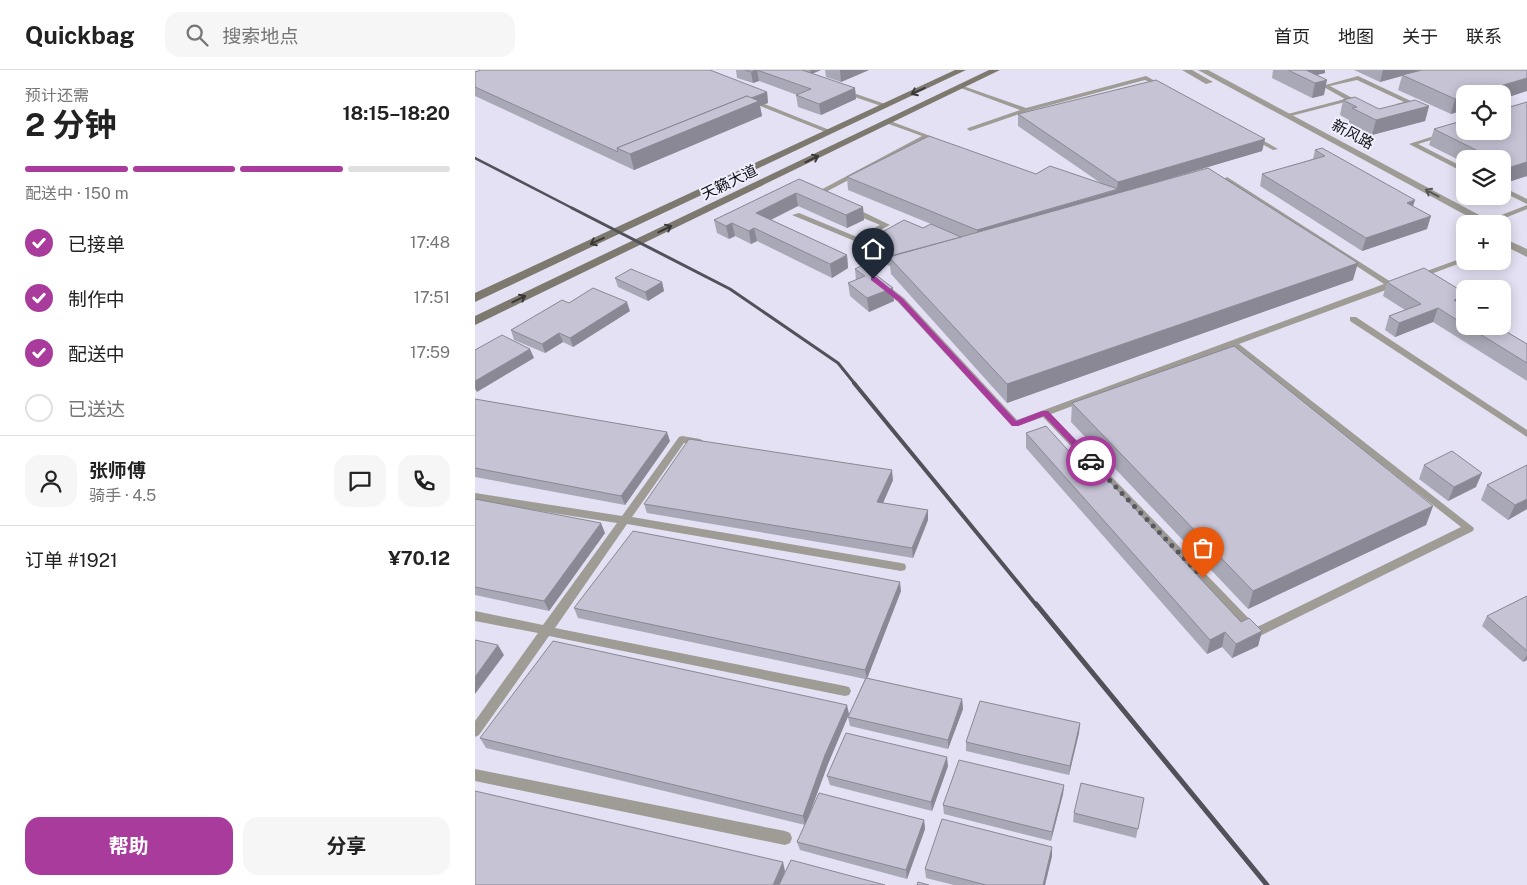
<!DOCTYPE html>
<html lang="zh">
<head>
<meta charset="utf-8">
<style>
	:root { --surface:#fff; --page:#f6f6f6; --text:#222; --muted:#767676; --line:#e0e0e0; --accent:#a83b9b }
	body { margin:0; font-family:"Public Sans","Noto Sans SC",sans-serif; background:var(--page); color:var(--text); height:100vh; display:flex; flex-direction:column; font-size:19px; white-space:nowrap }
	* { box-sizing:border-box; margin:0 }
	p { font-size:16px; color:var(--muted) }
	.icon { flex:none; width:28px; height:28px; fill:none; stroke:currentColor; stroke-width:2; stroke-linecap:round; stroke-linejoin:round }
	.map { position:relative; flex:1; overflow:hidden }
	.sheet { display:flex; flex-direction:column; background:var(--surface); width:475px }
	.sheet>* { flex:none }
	.tools { position:absolute; left:981px; top:15px; display:grid; gap:10px }
	.tools a { display:grid; place-items:center; width:55px; height:55px; border-radius:10px; background:var(--surface); box-shadow:0 2px 12px #0003; font-size:25px }
	.pin { position:absolute; display:grid; place-items:center; width:42px; height:42px; color:#fff; margin:-51px -21px; border-radius:50% 50% 50% 0; rotate:-45deg; box-shadow:0 0 5px #0007 }
	.pin .icon { rotate:45deg }
	.courier { position:absolute; display:grid; place-items:center; width:50px; height:50px; margin:-25px; border:4px solid #a83b9b; border-radius:50%; background:#fff; color:#222; box-shadow:0 1px 6px #0007 }
	.headline em { font-style:normal; font-weight:700 }
	.headline div { display:flex; flex-direction:column-reverse }
	.headline { display:flex; align-items:center; justify-content:space-between; height:85px; padding:0 25px }
	h1 { font-size:32px; font-weight:700; line-height:38px }
	.bar { display:grid; grid-template-columns:repeat(4,1fr); gap:8px 5px; align-content:center; height:60px; padding:0 25px }
	.bar i { height:6px; border-radius:4px; background:var(--line) }
	.bar .selected { background:var(--accent) }
	.bar p { grid-column:span 4 }
	.line { display:flex; align-items:center; gap:12px; padding:0 25px; border-top:1px solid var(--line) }
	.line div { flex:1 }
	.round { display:grid; place-items:center; flex:none; width:52px; height:52px; border-radius:15px; background:var(--page) }
	ol { padding:0 25px; list-style:none }
	li { display:flex; align-items:center; gap:15px; height:55px }
	li p { margin-inline-start:auto }
	li .icon { padding:5px; border-radius:50%; background:var(--accent); color:#fff; stroke-width:4 }
	li:last-child { color:var(--muted) }
	li i { width:28px; height:28px; border:2px solid var(--line); border-radius:50% }
	.button { display:flex; gap:10px; margin-top:auto; padding:10px 25px }
	.button a { flex:1; height:58px; border-radius:15px; background:var(--accent); color:#fff; font-size:20px; font-weight:700; line-height:58px; text-align:center }
	.button a+a { background:var(--page); color:var(--text) }
	header { display:flex; align-items:center; gap:30px; box-sizing:border-box; height:70px; padding:0 25px; background:var(--surface); border-bottom:1px solid var(--line) }
	header strong { font-size:24px }
	nav { display:flex; gap:28px; margin-inline-start:auto; font-size:18px }
	.search { width:350px; height:45px; background:var(--page); display:flex; align-items:center; gap:12px; box-sizing:border-box; padding:0 18px; border-radius:15px; color:var(--muted); font-size:19px }
	main { display:flex; flex:1; min-height:0 }
	.map>svg:first-child { display:block }
	.lines { fill:none; stroke-linecap:round; stroke-linejoin:round }
	.service { fill:#9f9b95; fill-rule:evenodd }
	.tertiary { fill:#9f9b95; fill-rule:evenodd }
	.secondary { fill:#7e796f; fill-rule:evenodd }
	.rail-far3 { stroke:#52515a; stroke-width:2.5 }
	.rail-far2 { stroke:#52515a; stroke-width:3 }
	.rail-far1 { stroke:#52515a; stroke-width:4 }
	.rail { stroke:#52515a; stroke-width:5 }
	.wall { fill:#a9a8b6 }
	.shaded-wall { fill:#8a8894 }
	.building { fill:#c5c3d4; stroke:#8a8894 }
	.oneway { stroke:#3b3938 }
	.oneway2 { stroke:#575554 }
	.route { fill:#a83b9b }
	.done { stroke:#595862; stroke-width:5; stroke-dasharray:0 9 }
	.labels { text-anchor:middle; dominant-baseline:central; stroke-width:4; stroke-linejoin:round; paint-order:stroke }
	.far-street-label { font-size:15px; fill:#0f0f14; stroke:#f0effd }
</style>
</head>
<body>
<header>
<strong>Quickbag</strong>
<div class="search"><svg class="icon" aria-label="search" viewBox="0 0 24 24"><circle cx="10" cy="10" r="6"/><path d="M15 15l6 6"/></svg>搜索地点</div>
<nav><a>首页</a><a>地图</a><a>关于</a><a>联系</a></nav>
</header>
<main>
<section class="sheet">
<div class="headline"><div><h1>2 分钟</h1><p>预计还需</p></div><em>18:15–18:20</em></div>
<div class="bar"><i class="selected"></i><i class="selected"></i><i class="selected"></i><i></i><p>配送中 · 150 m</p></div>
<ol>
<li><svg class="icon" aria-label="check" viewBox="0 0 24 24"><path d="M5 12l5 5 9-10"/></svg>已接单<p>17:48</p></li>
<li><svg class="icon" aria-label="check" viewBox="0 0 24 24"><path d="M5 12l5 5 9-10"/></svg>制作中<p>17:51</p></li>
<li><svg class="icon" aria-label="check" viewBox="0 0 24 24"><path d="M5 12l5 5 9-10"/></svg>配送中<p>17:59</p></li>
<li><i></i>已送达</li>
</ol>
<div class="line" style="height:90px"><a class="round"><svg class="icon" aria-label="person" viewBox="0 0 24 24"><circle cx="12" cy="8" r="4"/><path d="M4 21q1-7 8-7t8 7"/></svg></a><div><b>张师傅</b><p>骑手 · 4.5</p></div><a class="round"><svg class="icon" aria-label="chat" viewBox="0 0 24 24"><path d="M4 5h16v11H9l-5 4z"/></svg></a><a class="round"><svg class="icon" aria-label="phone" viewBox="0 0 24 24"><path d="M5 4h4l2 5-3 2q2 4 5 5l2-3 5 2v4C11 20 4 13 5 4z"/></svg></a></div>
<div class="line" style="height:65px"><div>订单 #1921</div><b>¥70.12</b></div>
<div class="button"><a>帮助</a><a>分享</a></div>
</section>
<div class="map">
<svg width="1052" height="815" viewBox="0 0 1052 815">
	<rect width="100%" height="100%" fill="#e3e1f3"/>
	<g class="lines">
		<g class="service">
			<polygon points="671,6 691,17 686,18 670,10 553,41 495,61 492,59 493,58 545,40 483,17 488,16 551,38"/>
			<polygon points="883,6 938,32 921,36 921,34 929,32 882,10 855,16 881,30 881,32 874,31 812,47 809,45 870,29 847,16"/>
			<polygon points="367,19 413,35 414,36 409,37 365,22 364,21"/>
			<polygon points="277,29 357,61 358,62 353,63 275,32 274,31"/>
			<polygon points="411,51 415,51 458,67 453,68 347,124 349,126 348,127 340,125 340,123 447,66 411,53"/>
			<polygon points="990,56 990,60 943,74 990,98 990,103 934,74"/>
			<polygon points="776,66 780,66 803,79 798,80 776,68"/>
			<path d="M 752,107 L 916,212 L 923,210 L 927,212 L 919,217 L 764,274 L 999,458 L 998,461 L 781,568 L 777,566 L 568,347 L 543,356 L 537,356 L 423,232 L 405,217 L 409,215 L 412,215 L 429,228 L 542,350 L 909,214 L 750,110 L 749,109 ZM 757,277 L 986,457 L 782,557 L 576,344 Z"/>
			<polygon points="1028,117 1052,129 1052,134 1028,122"/>
			<polygon points="1052,135 1052,139 1015,154 1008,152"/>
			<polygon points="374,138 380,138 415,155 382,172 317,145 324,143 382,167 405,155 374,142"/>
			<polygon points="990,187 991,191 945,208 942,208 938,206"/>
			<polygon points="875,247 881,247 1052,360 1052,367 875,251"/>
			<polygon points="207,366 225,369 230,372 225,375 209,373 157,447 426,493 430,494 431,497 430,500 426,501 152,454 80,558 370,616 374,617 376,621 374,625 370,626 74,566 4,665 0,667 0,651 63,563 0,551 0,541 68,555 142,453 0,431 0,423 147,446 204,367"/>
			<polygon points="0,699 310,761 315,763 317,768 315,773 310,775 0,711"/>
		</g>
		<g class="tertiary">
			<polygon points="707,0 717,0 738,12 731,14"/>
			<polygon points="723,0 733,0 1021,154 1007,154"/>
			<polygon points="1028,168 1052,179 1052,187 1028,175"/>
		</g>
		<g class="secondary">
			<polygon points="480,0 491,0 0,232 0,223"/>
			<polygon points="514,0 525,0 0,255 0,246"/>
		</g>
		<polyline class="rail-far3" points="0,88 99,139"/>
		<polyline class="rail-far2" points="97,138 255,219 363,293 380,314"/>
		<polyline class="rail-far1" points="379,313 562,536"/>
		<polyline class="rail" points="561,534 792,815"/>
	</g>
	<g class="wall">
		<polygon points="261,0 346,0 337,4 380,18 381,29 346,45 323,37 321,25 322,25 284,11 278,13 262,8"/>
		<polygon points="350,0 394,0 366,12 351,7"/>
		<polygon points="798,0 850,0 850,3 841,5 849,25 837,28 797,8"/>
		<polygon points="879,0 1052,0 976,44 923,20 927,6 905,12"/>
		<polygon points="0,2 292,22 293,33 285,36 287,46 159,100 0,26"/>
		<polygon points="868,30 904,39 954,36 950,51 897,65 874,53 874,50 865,45"/>
		<polygon points="1052,32 1052,106 1030,113 1028,112 1028,89 990,89 990,93 954,75 959,59"/>
		<polygon points="543,44 790,69 787,81 675,114 878,210 532,333 416,204 415,196 390,185 389,172 448,158 456,154 373,120 372,107 561,104 627,114 543,56"/>
		<polygon points="840,80 938,136 952,159 887,181 785,116 787,104 838,89"/>
		<polygon points="324,109 388,137 389,150 372,158 323,136 296,150 372,185 373,198 357,208 282,171 276,174 260,166 254,169 242,163 239,150"/>
		<polygon points="388,195 419,231 394,242 375,226 373,213 381,210 380,199"/>
		<polygon points="140,208 187,212 189,221 173,231 143,217"/>
		<polygon points="912,212 989,236 990,237 990,256 1022,256 1052,274 1052,311 958,252 920,267 910,260 914,246 930,240 908,226"/>
		<polygon points="94,233 155,241 98,277 88,272 70,283 39,270 36,260"/>
		<polygon points="0,329 195,371 150,435 0,407"/>
		<polygon points="597,333 958,436 951,455 773,539 596,352"/>
		<polygon points="551,363 609,398 766,552 787,561 783,576 757,588 747,577 732,584 551,378"/>
		<polygon points="949,395 1001,417 973,431 944,409"/>
		<polygon points="1052,395 1052,439 1033,450 1006,430 1012,415"/>
		<polygon points="418,410 408,433 453,440 453,450 438,488 172,443 169,434"/>
		<polygon points="0,429 130,463 74,541 0,525"/>
		<polygon points="426,521 392,608 487,629 488,639 473,679 375,656 373,647 390,609 103,548 99,538"/>
		<polygon points="1052,526 1052,590 1048,592 1007,556 1012,546"/>
		<polygon points="374,644 353,694 334,745 449,750 450,759 432,809 325,780 322,772 330,755 11,678 5,668"/>
		<polygon points="605,653 604,663 594,705 491,681 491,672"/>
		<polygon points="473,696 457,741 355,715 352,706"/>
		<polygon points="589,715 588,724 576,771 469,744 468,735"/>
		<polygon points="669,728 661,768 598,752 599,743"/>
		<polygon points="577,777 577,786 570,815 479,815 451,808 450,799"/>
	</g>
	<g class="shaded-wall">
		<polygon points="282,0 284,11 278,13 276,2"/>
		<polygon points="335,0 346,0 336,4"/>
		<polygon points="365,0 394,0 366,12"/>
		<polygon points="822,0 850,0 850,3 829,8"/>
		<polygon points="908,0 948,0 905,12"/>
		<polygon points="1052,8 1052,21 1028,29 1028,24 998,24"/>
		<polygon points="852,10 849,25 837,28 840,13"/>
		<polygon points="380,18 381,29 346,45 344,34"/>
		<polygon points="292,22 293,33 285,36 287,46 159,100 155,84 147,80"/>
		<polygon points="990,26 990,40 976,44 980,29"/>
		<polygon points="954,36 950,51 897,65 901,50"/>
		<polygon points="790,69 787,81 642,124 503,173 502,160 642,120 643,112"/>
		<polygon points="1052,92 1052,106 1030,113 1036,97"/>
		<polygon points="321,123 323,136 283,156 281,143"/>
		<polygon points="940,130 936,143 932,133"/>
		<polygon points="388,137 389,150 372,158 371,145"/>
		<polygon points="956,146 952,159 887,181 891,168"/>
		<polygon points="257,153 260,166 254,169 251,156"/>
		<polygon points="279,158 282,171 276,174 274,161"/>
		<polygon points="372,185 373,198 357,208 355,194"/>
		<polygon points="883,193 878,210 532,333 532,314"/>
		<polygon points="187,212 189,221 173,231 170,222"/>
		<polygon points="418,218 419,231 394,242 392,228"/>
		<polygon points="990,226 990,233 988,238 979,230"/>
		<polygon points="152,232 155,241 98,277 95,268"/>
		<polygon points="963,238 958,252 920,267 924,253"/>
		<polygon points="84,263 88,272 70,283 67,274"/>
		<polygon points="55,279 59,288 2,322 0,319 0,311"/>
		<polygon points="192,362 195,371 150,435 146,426"/>
		<polygon points="417,400 418,410 404,442 402,432"/>
		<polygon points="1007,403 1001,417 973,431 979,417"/>
		<polygon points="1052,429 1052,439 1033,450 1040,435"/>
		<polygon points="958,436 951,455 773,539 778,521"/>
		<polygon points="453,440 453,450 438,488 437,478"/>
		<polygon points="126,453 130,463 74,541 69,531"/>
		<polygon points="425,512 426,521 392,609 390,600"/>
		<polygon points="787,561 783,576 757,588 761,574"/>
		<polygon points="750,562 747,577 732,584 735,570"/>
		<polygon points="23,575 29,585 0,624 0,607"/>
		<polygon points="1052,585 1052,590 1048,592"/>
		<polygon points="487,629 488,639 473,679 473,670"/>
		<polygon points="372,635 374,644 353,694 330,756 328,746 350,685"/>
		<polygon points="605,653 604,663 594,705 595,696"/>
		<polygon points="472,687 473,696 457,741 456,732"/>
		<polygon points="589,715 588,724 576,771 577,762"/>
		<polygon points="449,750 450,759 432,809 431,800"/>
		<polygon points="577,777 577,786 570,815 568,815"/>
		<polygon points="308,792 310,801 305,815 298,815"/>
	</g>
	<g class="building">
		<polygon points="6,0 235,0 292,22 276,28 272,26 142,78 143,82 0,17 0,2"/>
		<polygon points="270,0 281,0 276,2"/>
		<polygon points="282,0 327,0 380,18 344,34 321,25 336,19"/>
		<polygon points="813,0 831,0 852,10 840,13"/>
		<polygon points="947,0 1052,0 1052,8 998,24 990,24 990,26 980,29 927,5"/>
		<polygon points="681,10 790,69 643,112 543,44"/>
		<polygon points="272,26 284,31 155,84 142,78"/>
		<polygon points="880,27 904,39 940,30 954,36 901,50 877,38 882,37 868,30"/>
		<polygon points="1052,32 1052,92 1036,97 1028,93 1028,89 1019,89 959,59 990,50 990,61 1028,61 1028,39"/>
		<polygon points="454,66 561,104 575,96 643,119 502,160 372,107"/>
		<polygon points="847,78 940,130 932,133 956,146 891,168 787,104 850,86 840,80"/>
		<polygon points="733,98 883,193 532,314 414,187"/>
		<polygon points="324,109 388,137 371,145 321,123 281,143 372,185 355,194 279,158 274,161 257,153 251,156 239,150"/>
		<polygon points="429,150 448,158 456,154 486,167 419,185 389,172"/>
		<polygon points="388,195 418,218 392,228 373,213 390,206 380,199"/>
		<polygon points="949,198 990,223 990,226 979,230 990,237 990,255 963,238 924,253 914,246 946,234 912,212"/>
		<polygon points="156,199 187,212 170,222 140,208"/>
		<polygon points="118,218 152,232 95,268 84,263 67,274 36,260 87,230 94,233"/>
		<polygon points="992,256 1022,256 1052,274 1052,293"/>
		<polygon points="27,265 55,279 0,311 0,280"/>
		<polygon points="759,276 958,436 778,521 597,333"/>
		<polygon points="0,329 192,362 146,426 0,398"/>
		<polygon points="571,356 609,398 618,394 766,552 774,548 787,561 761,574 750,562 735,570 551,363"/>
		<polygon points="214,369 417,400 402,432 453,440 437,478 169,434"/>
		<polygon points="977,381 1007,403 979,417 949,395"/>
		<polygon points="1052,395 1052,429 1040,435 1012,415"/>
		<polygon points="0,429 126,453 69,531 0,517"/>
		<polygon points="158,461 425,512 390,600 99,538"/>
		<polygon points="1052,526 1052,581 1012,546"/>
		<polygon points="0,570 23,575 0,607"/>
		<polygon points="78,571 372,635 350,685 328,746 5,668"/>
		<polygon points="391,608 487,629 473,670 373,647"/>
		<polygon points="505,631 605,653 595,696 491,672"/>
		<polygon points="371,663 472,687 456,732 352,706"/>
		<polygon points="484,690 589,715 577,762 468,735"/>
		<polygon points="606,713 669,728 663,759 599,743"/>
		<polygon points="0,721 308,792 298,815 0,815"/>
		<polygon points="344,723 449,750 431,800 322,772"/>
		<polygon points="467,749 577,777 568,815 511,815 450,799"/>
		<polygon points="316,790 410,815 304,815"/>
		<polygon points="443,812 454,815 442,815"/>
	</g>
	<defs><path id="oneway-shaft" d="M-6 0H5M1.5-3L5.5 0L1.5 3" fill="none" stroke-width="1.6" stroke-linecap="round" stroke-linejoin="round" transform="scale(1.25)"/></defs>
	<g class="oneway">
		<use href="#oneway-shaft" transform="translate(443 21) rotate(155)"/>
		<use href="#oneway-shaft" transform="translate(337 89) rotate(-26)"/>
		<use href="#oneway-shaft" transform="translate(190 159) rotate(-26)"/>
		<use href="#oneway-shaft" transform="translate(122 171) rotate(155)"/>
		<use href="#oneway-shaft" transform="translate(44 229) rotate(-26)"/>
	</g>
	<use class="oneway2" href="#oneway-shaft" transform="translate(957 123) rotate(-152)"/>
	<polygon class="route" points="396,207 401,207 428,229 541,351 567,341 573,341 619,389 619,393 614,393 569,346 543,356 537,356 423,231 396,210"/>
	<g class="lines">
		<polyline class="done" points="616,391 728,508"/>
	</g>
	<g class="labels">
		<g class="far-street-label">
			<text transform="translate(878 64) rotate(28)">新风路</text>
			<text transform="translate(254 112) rotate(-26)">天籁大道</text>
		</g>
	</g>
</svg>
<div class="tools">
<a><svg class="icon" aria-label="locate" viewBox="0 0 24 24"><circle cx="12" cy="12" r="6"/><path d="M12 2v4M12 18v4M2 12h4M18 12h4"/></svg></a>
<a><svg class="icon" aria-label="layers" viewBox="0 0 24 24"><path d="M12 4l9 5-9 5-9-5zM3 14l9 5 9-5"/></svg></a>
<a>+</a>
<a>−</a>
</div>
<div class="pin" style="left:728px;top:508px;background:#ea580c"><svg class="icon" aria-label="bag" viewBox="0 0 24 24"><path d="M5 8h14l-1 12H6zM9 8a3 3 0 0 1 6 0"/></svg></div>
<div class="pin" style="left:398px;top:209px;background:#1f2937"><svg class="icon" aria-label="home" viewBox="0 0 24 24"><path d="M3 11l9-7 9 7M6 9v11h12V9"/></svg></div>
<div class="courier" style="left:616px;top:391px"><svg class="icon" aria-label="car" viewBox="0 0 24 24"><path d="M5 17H2v-5l4-1 3-4h7l3 4 3 1v5h-3M9 17h6M6 11h13"/><circle cx="7" cy="17" r="2"/><circle cx="17" cy="17" r="2"/></svg></div>
</div>
</main>
</body>
</html>
